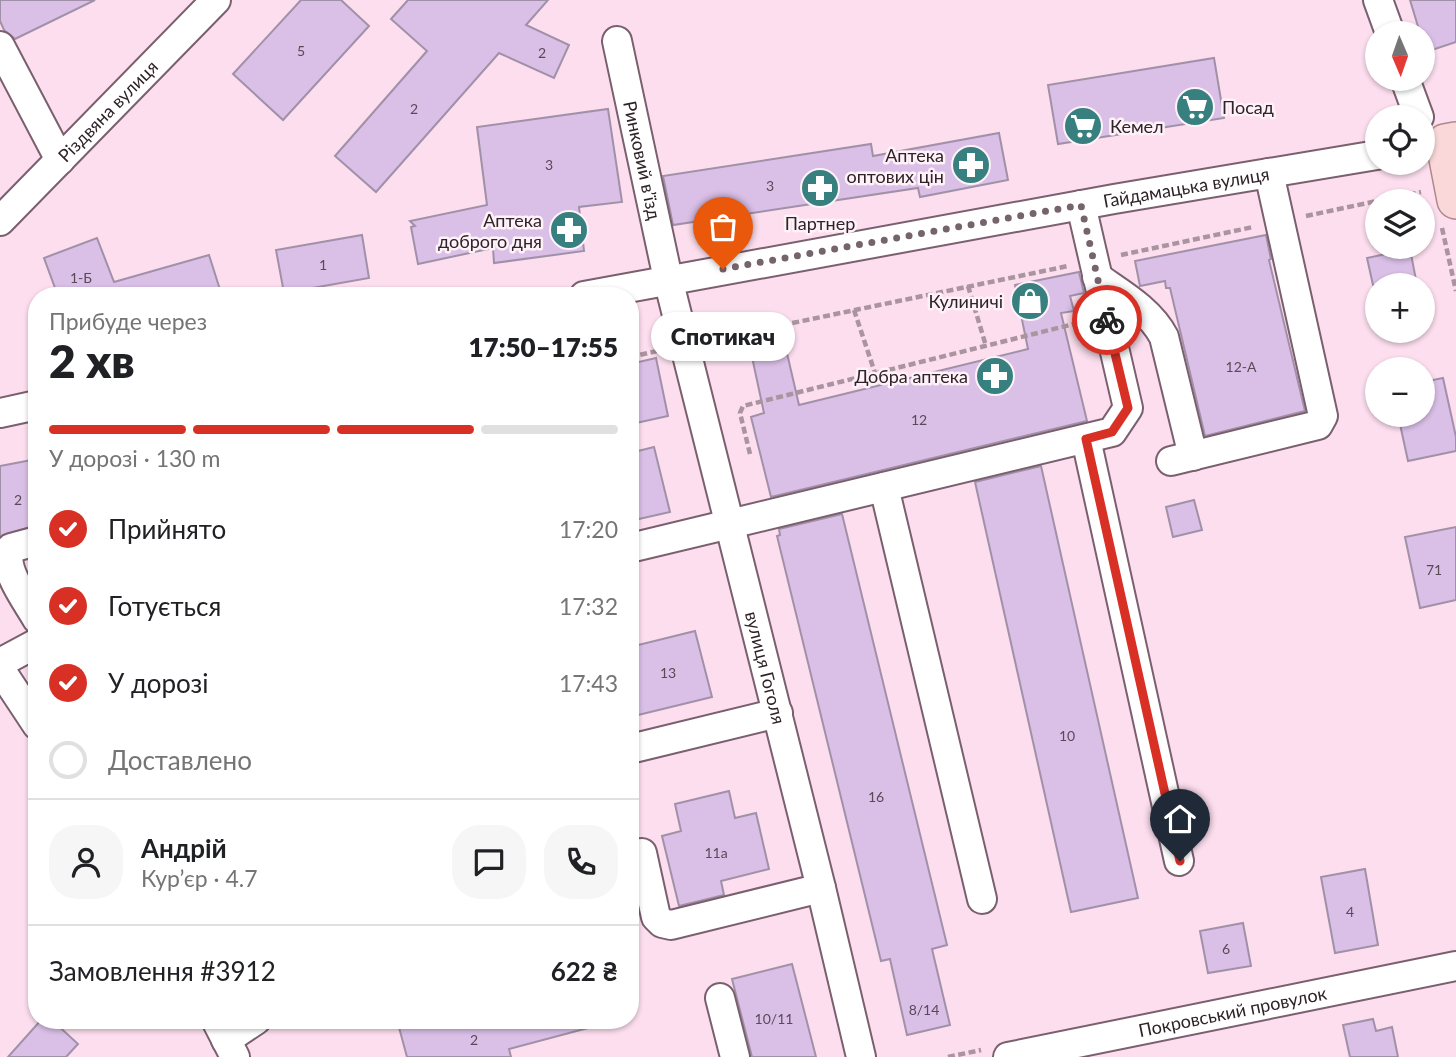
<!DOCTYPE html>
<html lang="uk">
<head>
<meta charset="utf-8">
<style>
	:root { --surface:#fff; --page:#f6f6f6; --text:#202124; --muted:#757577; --line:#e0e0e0; --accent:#d93025 }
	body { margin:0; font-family:Lato,sans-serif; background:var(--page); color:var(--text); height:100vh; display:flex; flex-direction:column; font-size:26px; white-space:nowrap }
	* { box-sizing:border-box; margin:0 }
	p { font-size:23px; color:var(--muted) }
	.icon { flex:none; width:38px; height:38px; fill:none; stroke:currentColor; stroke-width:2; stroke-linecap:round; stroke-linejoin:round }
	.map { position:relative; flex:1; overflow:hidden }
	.sheet { position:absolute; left:28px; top:287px; width:611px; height:742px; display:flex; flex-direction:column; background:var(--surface); border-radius:28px; box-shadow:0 2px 5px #0004 }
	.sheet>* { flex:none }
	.needle { width:46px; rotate:178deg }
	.controls { position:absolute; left:1365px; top:21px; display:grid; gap:14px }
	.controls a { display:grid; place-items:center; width:70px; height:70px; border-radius:50%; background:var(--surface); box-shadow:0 2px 5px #0004; font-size:35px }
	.pin { position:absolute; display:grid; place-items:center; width:60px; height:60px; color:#fff; margin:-72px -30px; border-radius:50% 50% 50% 0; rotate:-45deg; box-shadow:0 0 7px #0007 }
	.pin .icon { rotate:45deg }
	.courier { position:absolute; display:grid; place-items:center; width:70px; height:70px; margin:-35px; border:5px solid #d93025; border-radius:50%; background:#fff; color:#222; box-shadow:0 2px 9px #0007 }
	.bubble { position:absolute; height:49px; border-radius:24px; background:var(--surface); box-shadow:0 2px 5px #0004; font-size:23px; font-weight:800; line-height:49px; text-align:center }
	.head em { font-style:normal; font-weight:800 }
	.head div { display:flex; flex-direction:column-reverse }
	.head { display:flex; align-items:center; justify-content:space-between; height:119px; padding:0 21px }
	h1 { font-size:46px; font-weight:800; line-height:52px }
	.bar { display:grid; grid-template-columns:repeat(4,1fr); gap:10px 7px; align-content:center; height:84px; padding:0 21px }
	.bar i { height:9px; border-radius:5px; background:var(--line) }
	.bar .on { background:var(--accent) }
	.bar p { grid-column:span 4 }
	.line { display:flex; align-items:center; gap:18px; padding:0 21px; border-top:2px solid var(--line) }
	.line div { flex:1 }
	.round { display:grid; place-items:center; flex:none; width:74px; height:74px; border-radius:28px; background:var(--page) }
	ol { padding:0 21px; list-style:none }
	li { display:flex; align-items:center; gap:21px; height:77px }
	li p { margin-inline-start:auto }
	li .icon { padding:7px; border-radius:50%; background:var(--accent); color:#fff; stroke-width:4 }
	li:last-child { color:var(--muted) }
	li i { width:38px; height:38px; border:4px solid var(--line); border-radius:50% }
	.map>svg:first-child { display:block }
	.building { fill:#dabfe7; stroke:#a191a8; stroke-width:2 }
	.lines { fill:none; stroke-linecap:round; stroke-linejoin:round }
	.minor-casing { stroke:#7a606e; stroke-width:32 }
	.major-casing { stroke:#b0888b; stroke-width:40 }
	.path { stroke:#aa949f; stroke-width:4.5; stroke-dasharray:7 3.5; stroke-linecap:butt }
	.minor { stroke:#fff; stroke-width:28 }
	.major { stroke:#fad8d9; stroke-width:37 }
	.done { stroke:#76646d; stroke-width:7; stroke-dasharray:0 12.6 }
	.route { stroke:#d93025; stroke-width:9 }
	.labels { text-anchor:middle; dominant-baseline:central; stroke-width:5; stroke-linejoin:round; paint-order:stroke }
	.number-label { font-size:14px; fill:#594a58 }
	.poi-label { font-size:18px; fill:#2e2328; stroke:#fef1f8; text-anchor:end }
	.street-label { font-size:18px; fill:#2e2328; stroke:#fef1f8 }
</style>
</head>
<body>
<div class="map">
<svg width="1456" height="1057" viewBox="0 0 1456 1057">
	<rect width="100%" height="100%" fill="#fcdeee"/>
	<g class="building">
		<polygon points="0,0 95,0 15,39 4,30 0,21"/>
		<polygon points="301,0 341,0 369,26 283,120 233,74"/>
		<polygon points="408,0 548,0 526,25 569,45 554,78 499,53 376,192 335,156 427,51 391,19"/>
		<polygon points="1410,0 1456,0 1456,42 1426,52 1423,33 1420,33"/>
		<polygon points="1214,58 1224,118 1058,144 1048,85"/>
		<polygon points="608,109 622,202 579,207 584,251 494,263 493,248 418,264 411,227 415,226 410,221 487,205 477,127"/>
		<polygon points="999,133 1008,180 920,197 918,188 673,225 663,176 871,144 873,156"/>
		<polygon points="362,235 369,278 284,293 276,250"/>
		<polygon points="1266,235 1271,259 1269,260 1305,411 1205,436 1170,288 1166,288 1165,281 1140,286 1135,261"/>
		<polygon points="97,238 114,282 209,255 222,296 58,296 44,258"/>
		<polygon points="1410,249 1417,285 1373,285 1367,258"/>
		<polygon points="1079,272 1084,293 1070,296 1074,311 1061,313 1087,421 771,497 751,417 764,413 749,343 783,336 799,405 1028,349 1015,285"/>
		<polygon points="656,358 668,416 636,423 630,394 630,364"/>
		<polygon points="1443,378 1456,437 1456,451 1408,461 1398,415 1423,415 1423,382"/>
		<polygon points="654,447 670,512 630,521 630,453"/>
		<polygon points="37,459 37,525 0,536 0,466"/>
		<polygon points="1041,466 1138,898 1071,912 975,482"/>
		<polygon points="1194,500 1202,530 1173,537 1166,507"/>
		<polygon points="842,514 947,945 932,949 950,1025 907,1035 890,959 881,961 777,536 780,535 779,529"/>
		<polygon points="1456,527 1456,600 1420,608 1405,537"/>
		<polygon points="695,631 712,697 630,717 630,647"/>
		<polygon points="729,791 735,818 756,813 769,869 721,881 724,895 679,906 662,836 681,831 675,804"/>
		<polygon points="1365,869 1378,945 1335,953 1321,877"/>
		<polygon points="1243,923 1251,966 1208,973 1200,931"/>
		<polygon points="792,964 816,1057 752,1057 732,979"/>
		<polygon points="1373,1019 1376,1031 1392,1027 1398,1057 1350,1057 1343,1025"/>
		<polygon points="41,1020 52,1020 78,1044 66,1057 8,1057"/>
		<polygon points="397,1020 587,1020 588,1028 509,1049 511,1057 407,1057"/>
	</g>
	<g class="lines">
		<defs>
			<g id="minor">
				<polyline points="1378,0 1390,33"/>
				<path id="s1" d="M 617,41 L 668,279 L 821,888 L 861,1057"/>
				<polyline points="0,46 60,160"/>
				<polyline points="1405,79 1419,117"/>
				<path id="s2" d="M 0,221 L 216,0"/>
				<path d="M 1097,277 C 1121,294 1150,310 1164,337 L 1193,456"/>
				<path id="s3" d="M 584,296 L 1114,199 L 1377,155"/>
				<polyline points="0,413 37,405"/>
				<polyline points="1086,439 1179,861"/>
				<polyline points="1171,461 1318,425 1323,416 1269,173"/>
				<polyline points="884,487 982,899"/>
				<path d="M 37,541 L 11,548 C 0,567 27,601 37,619"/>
				<polyline points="630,548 1112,432 1128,408 1081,205"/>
				<polyline points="0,663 37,643"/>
				<polyline points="0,669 37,725"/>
				<polyline points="630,749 778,713"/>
				<polyline points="642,853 656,917 662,923 671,925 821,888"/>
				<polyline points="720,998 735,1057"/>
				<polyline points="216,1020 235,1057"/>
				<polyline points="226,1040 256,1020"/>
				<path id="s4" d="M 1008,1057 L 1456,966"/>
			</g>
			<polyline id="major" points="1456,141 1445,143 1456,200"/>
		</defs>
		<use href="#minor" class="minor-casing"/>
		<use href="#major" class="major-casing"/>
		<g class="path">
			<polyline points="1378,201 1421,192"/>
			<polyline points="1306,216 1377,201"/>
			<polyline points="1442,228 1456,291"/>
			<polyline points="1121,255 1253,227"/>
			<polyline points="968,286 986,346"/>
			<polyline points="854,310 875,373"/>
			<polyline points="710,340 1068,266"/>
			<polyline points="630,357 657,351"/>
			<polyline points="750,454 740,413 743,406 1082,322"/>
			<polyline points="948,1057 981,1050"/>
		</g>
		<use href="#minor" class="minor"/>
		<use href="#major" class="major"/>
	</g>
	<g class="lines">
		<polyline class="done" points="723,269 1081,205 1107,320"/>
		<polyline class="route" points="1107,320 1128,408 1112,432 1086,439 1180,861"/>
	</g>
	<defs>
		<symbol id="supermarket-disc" viewBox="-11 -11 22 22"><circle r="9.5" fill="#37807f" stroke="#fef1f8"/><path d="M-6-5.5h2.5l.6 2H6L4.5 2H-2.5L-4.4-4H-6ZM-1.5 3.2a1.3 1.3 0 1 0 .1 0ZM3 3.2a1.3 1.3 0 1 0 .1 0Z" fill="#fff"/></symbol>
		<symbol id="pharmacy-disc" viewBox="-11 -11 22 22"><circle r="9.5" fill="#37807f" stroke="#fef1f8"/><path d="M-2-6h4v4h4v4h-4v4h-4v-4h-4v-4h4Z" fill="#fff"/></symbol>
		<symbol id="shop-disc" viewBox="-11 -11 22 22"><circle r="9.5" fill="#37807f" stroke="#fef1f8"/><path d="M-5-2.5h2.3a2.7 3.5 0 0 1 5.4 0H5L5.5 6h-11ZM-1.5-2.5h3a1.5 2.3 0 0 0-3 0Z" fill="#fff"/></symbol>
	</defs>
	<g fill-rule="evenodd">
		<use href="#supermarket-disc" x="1173" y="85" width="44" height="44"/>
		<use href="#supermarket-disc" x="1061" y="104" width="44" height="44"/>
		<use href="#pharmacy-disc" x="949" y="143" width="44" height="44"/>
		<use href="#pharmacy-disc" x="798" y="166" width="44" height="44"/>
		<use href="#pharmacy-disc" x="547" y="208" width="44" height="44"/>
		<use href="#shop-disc" x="1008" y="279" width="44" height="44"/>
		<use href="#pharmacy-disc" x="973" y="354" width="44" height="44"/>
	</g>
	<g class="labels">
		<g class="number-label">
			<text x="301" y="50">5</text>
			<text x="542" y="52">2</text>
			<text x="414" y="108">2</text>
			<text x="549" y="164">3</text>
			<text x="770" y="185">3</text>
			<text x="323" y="264">1</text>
			<text x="81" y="277">1-Б</text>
			<text x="1241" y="366">12-А</text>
			<text x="919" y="419">12</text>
			<text x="18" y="499">2</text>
			<text x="1434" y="569">71</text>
			<text x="668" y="672">13</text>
			<text x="1067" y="735">10</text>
			<text x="876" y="796">16</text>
			<text x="716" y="852">11а</text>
			<text x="1350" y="911">4</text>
			<text x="1226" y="948">6</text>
			<text x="924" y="1009">8/14</text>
			<text x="774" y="1018">10/11</text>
			<text x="474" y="1039">2</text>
		</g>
		<g class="poi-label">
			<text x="1222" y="107" text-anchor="start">Посад</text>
			<text x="1110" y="126" text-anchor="start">Кемел</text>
			<text x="944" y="155">Аптека<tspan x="944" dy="21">оптових цін</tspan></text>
			<text x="542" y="220">Аптека<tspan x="542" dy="21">доброго дня</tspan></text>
			<text x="820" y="223" text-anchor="middle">Партнер</text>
			<text x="1003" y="301">Кулиничі</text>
			<text x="968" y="376">Добра аптека</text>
		</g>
		<g class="street-label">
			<text stroke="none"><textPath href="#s2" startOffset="154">Різдвяна вулиця</textPath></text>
			<text stroke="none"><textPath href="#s1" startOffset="122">Ринковий в’їзд</textPath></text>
			<text stroke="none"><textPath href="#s3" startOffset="612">Гайдамацька вулиця</textPath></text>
			<text stroke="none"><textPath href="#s1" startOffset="644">вулиця Гоголя</textPath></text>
			<text stroke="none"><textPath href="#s4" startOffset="229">Покровський провулок</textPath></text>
		</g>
	</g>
</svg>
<div class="controls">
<a><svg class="needle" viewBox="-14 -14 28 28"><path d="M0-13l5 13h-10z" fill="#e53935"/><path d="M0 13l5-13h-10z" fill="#757577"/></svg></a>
<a><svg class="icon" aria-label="locate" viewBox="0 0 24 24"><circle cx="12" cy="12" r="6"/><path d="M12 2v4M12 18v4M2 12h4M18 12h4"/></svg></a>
<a><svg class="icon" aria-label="layers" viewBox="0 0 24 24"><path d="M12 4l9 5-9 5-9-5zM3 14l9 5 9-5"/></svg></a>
<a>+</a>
<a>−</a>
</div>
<div class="pin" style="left:723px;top:269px;background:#ea580c"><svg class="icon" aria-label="bag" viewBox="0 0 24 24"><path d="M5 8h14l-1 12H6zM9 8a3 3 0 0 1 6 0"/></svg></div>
<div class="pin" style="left:1180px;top:861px;background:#1f2937"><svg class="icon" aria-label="home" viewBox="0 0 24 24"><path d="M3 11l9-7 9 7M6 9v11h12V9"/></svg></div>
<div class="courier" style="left:1107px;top:320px"><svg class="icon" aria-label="bike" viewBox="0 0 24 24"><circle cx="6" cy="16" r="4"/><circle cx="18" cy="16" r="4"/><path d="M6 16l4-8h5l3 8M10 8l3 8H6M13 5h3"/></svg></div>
<div class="bubble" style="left:651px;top:312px;width:144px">Спотикач</div>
<section class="sheet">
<div class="head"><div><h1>2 хв</h1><p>Прибуде через</p></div><em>17:50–17:55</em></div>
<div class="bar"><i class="on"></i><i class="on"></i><i class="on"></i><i></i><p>У дорозі · 130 m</p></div>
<ol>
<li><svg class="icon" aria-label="check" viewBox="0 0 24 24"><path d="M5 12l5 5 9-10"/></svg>Прийнято<p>17:20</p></li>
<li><svg class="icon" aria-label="check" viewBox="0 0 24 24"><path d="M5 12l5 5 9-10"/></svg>Готується<p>17:32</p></li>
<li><svg class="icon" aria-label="check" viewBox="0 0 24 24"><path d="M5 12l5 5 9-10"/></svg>У дорозі<p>17:43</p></li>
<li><i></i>Доставлено</li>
</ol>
<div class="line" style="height:126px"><a class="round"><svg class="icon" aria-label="person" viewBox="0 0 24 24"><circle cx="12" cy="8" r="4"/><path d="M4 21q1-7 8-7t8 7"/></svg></a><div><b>Андрій</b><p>Кур’єр · 4.7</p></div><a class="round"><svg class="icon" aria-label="chat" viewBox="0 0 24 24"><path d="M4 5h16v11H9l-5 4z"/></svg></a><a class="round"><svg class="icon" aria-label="phone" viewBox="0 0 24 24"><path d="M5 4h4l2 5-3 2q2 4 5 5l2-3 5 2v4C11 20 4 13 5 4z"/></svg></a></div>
<div class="line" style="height:91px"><div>Замовлення #3912</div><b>622 ₴</b></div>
</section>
</div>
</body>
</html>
